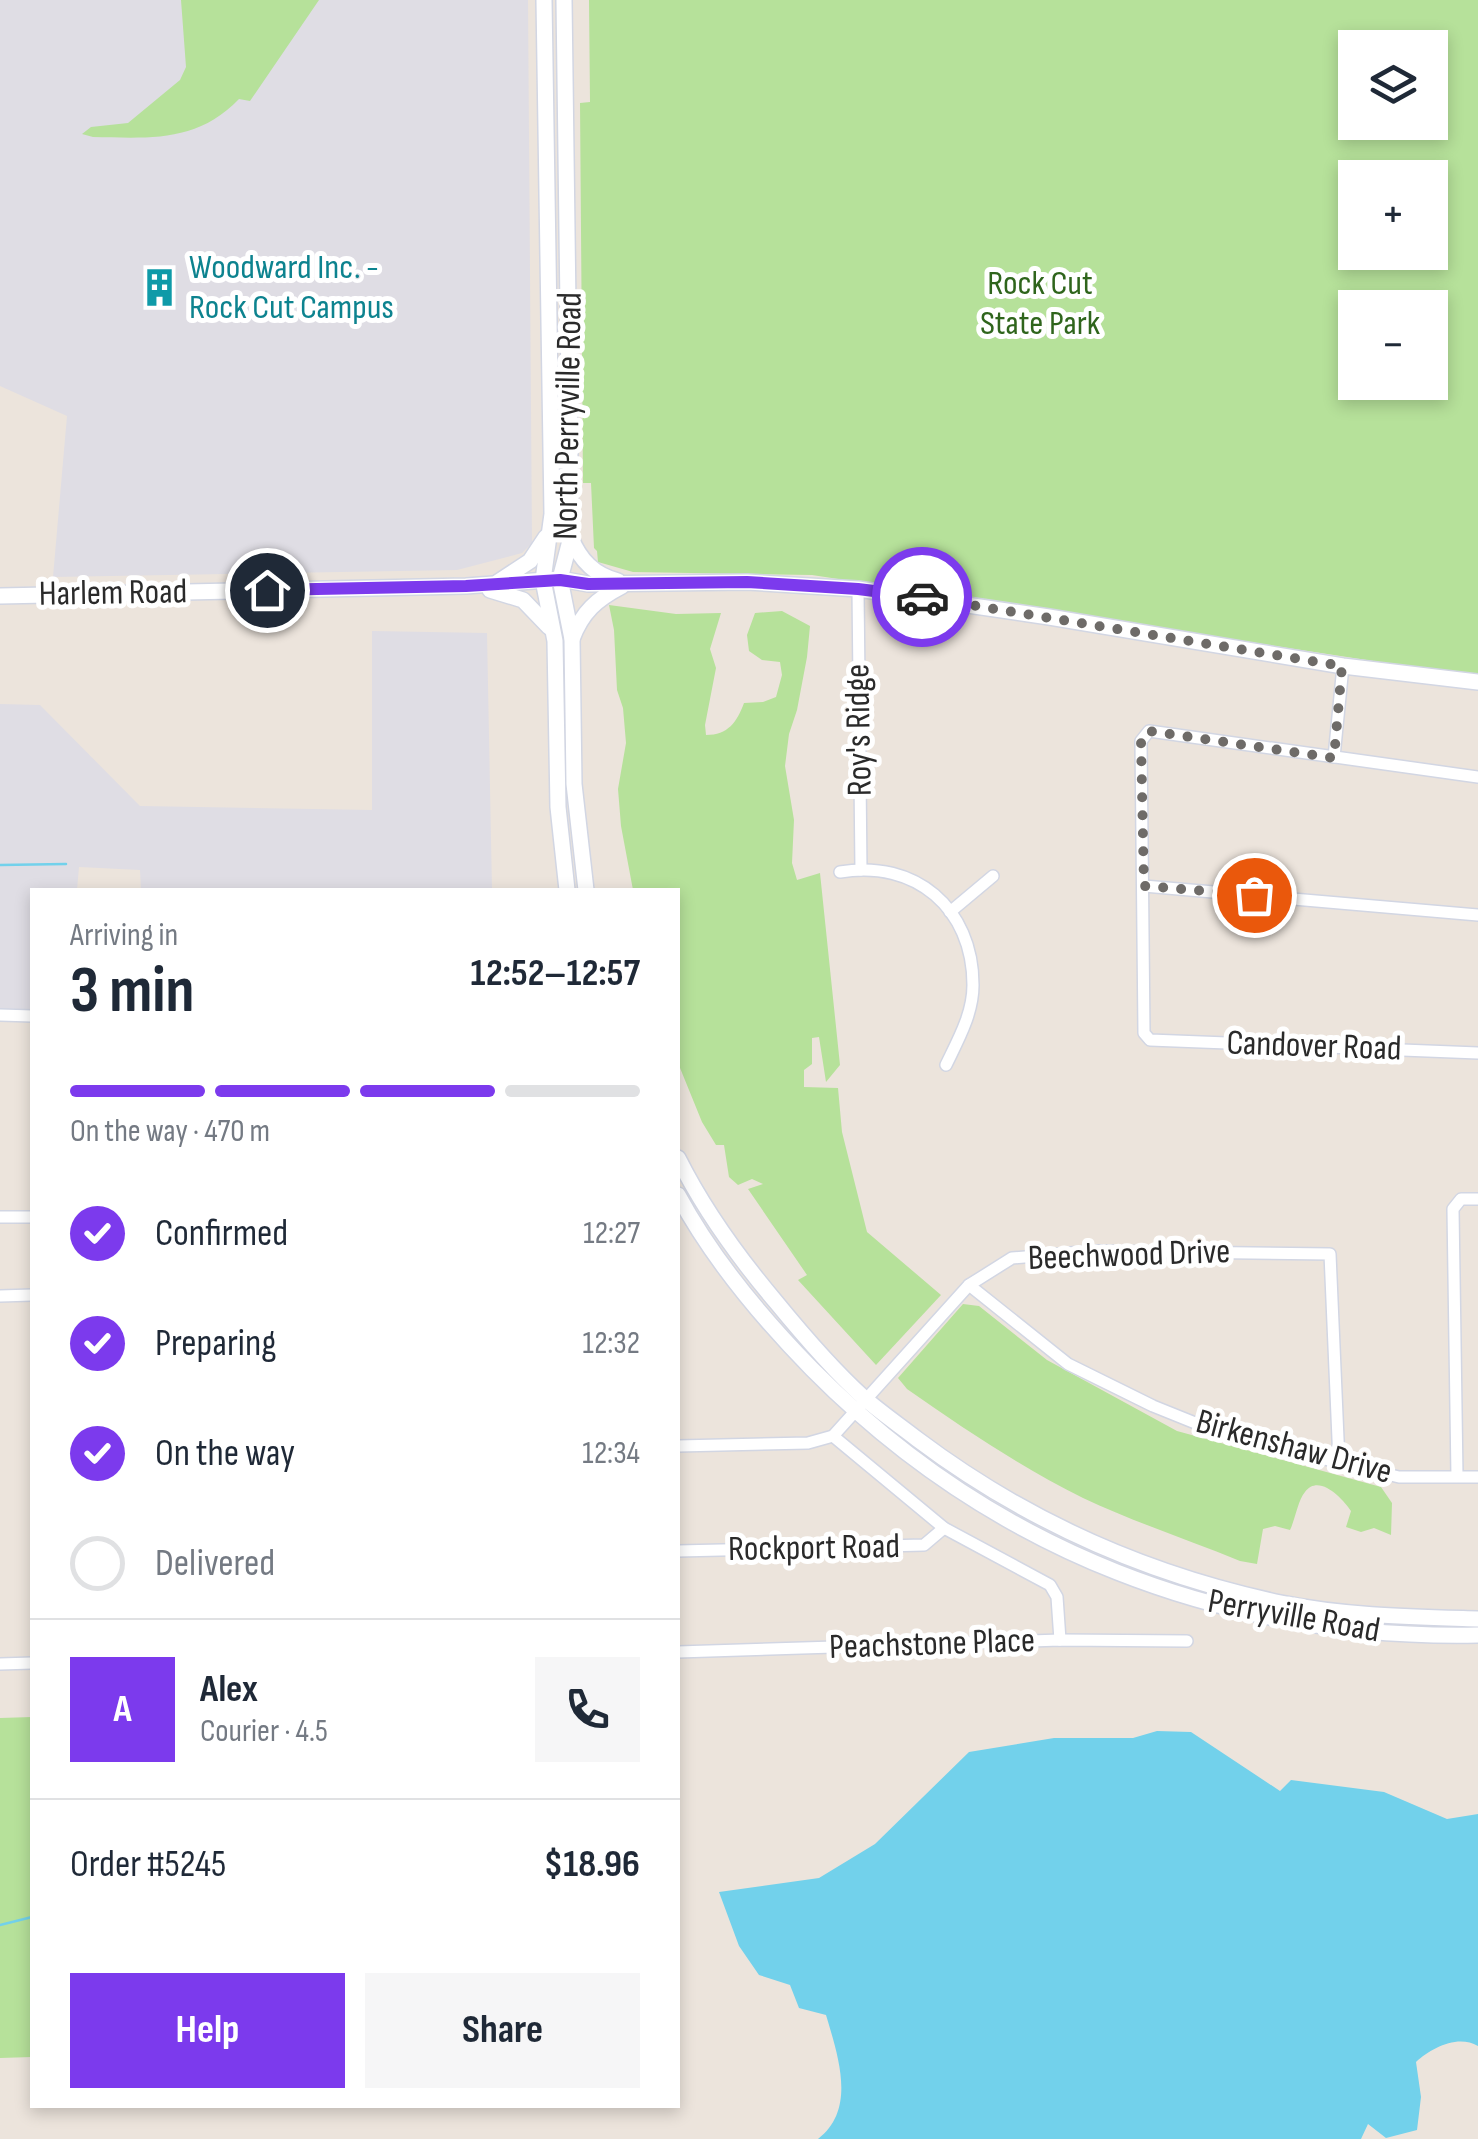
<!DOCTYPE html>
<html lang="en">
<head>
<meta charset="utf-8">
<style>
	:root { --surface:#fff; --page:#f6f6f7; --text:#1f2937; --muted:#747a83; --line:#e0e1e3; --accent:#7c3aed }
	body { margin:0; font-family:"Sofia Sans Condensed",sans-serif; background:var(--page); color:var(--text); height:100vh; display:flex; flex-direction:column; font-size:38px; white-space:nowrap }
	* { box-sizing:border-box; margin:0 }
	p { font-size:32px; color:var(--muted) }
	.icon { flex:none; width:55px; height:55px; fill:none; stroke:currentColor; stroke-width:2; stroke-linecap:round; stroke-linejoin:round }
	.map { position:relative; flex:1; overflow:hidden }
	.side { position:absolute; left:30px; top:888px; width:650px; height:1220px; display:flex; flex-direction:column; background:var(--surface); border-radius:0px; box-shadow:0 5px 15px #0003 }
	.side>* { flex:none }
	.fabs { position:absolute; left:1338px; top:30px; display:grid; gap:20px }
	.fabs a { display:grid; place-items:center; width:110px; height:110px; border-radius:0px; background:var(--surface); box-shadow:0 5px 15px #0003; font-size:50px }
	.pin { position:absolute; display:grid; place-items:center; width:85px; height:85px; color:#fff; margin:-42px; border:5px solid #fff; border-radius:50%; box-shadow:0 2px 10px #0007 }
	.courier { position:absolute; display:grid; place-items:center; width:100px; height:100px; margin:-50px; border:8px solid #7c3aed; border-radius:50%; background:#fff; color:#222; box-shadow:0 2px 12px #0007 }
	.head em { font-style:normal; font-weight:700 }
	.head div { display:flex; flex-direction:column-reverse }
	.head { display:flex; align-items:center; justify-content:space-between; height:170px; padding:0 40px }
	h1 { font-size:65px; font-weight:700; line-height:75px }
	.bar { display:grid; grid-template-columns:repeat(4,1fr); gap:15px 10px; align-content:center; height:120px; padding:0 40px }
	.bar i { height:12px; border-radius:8px; background:var(--line) }
	.bar .current { background:var(--accent) }
	.bar p { grid-column:span 4 }
	.line { display:flex; align-items:center; gap:25px; padding:0 40px; border-top:2px solid var(--line) }
	.line div { flex:1 }
	.round { display:grid; place-items:center; flex:none; width:105px; height:105px; border-radius:0px; background:var(--page) }
	ol { padding:0 40px; list-style:none }
	li { display:flex; align-items:center; gap:30px; height:110px }
	li p { margin-inline-start:auto }
	li .icon { padding:10px; border-radius:50%; background:var(--accent); color:#fff; stroke-width:4 }
	li:last-child { color:var(--muted) }
	li i { width:55px; height:55px; border:5px solid var(--line); border-radius:50% }
	.action { display:flex; gap:20px; margin-top:auto; padding:20px 40px }
	.action a { flex:1; height:115px; border-radius:0px; background:var(--accent); color:#fff; font-size:40px; font-weight:700; line-height:115px; text-align:center }
	.action a+a { background:var(--page); color:var(--text) }
	.map>svg:first-child { display:block }
	.industrial { fill:#dfdde4 }
	.green { fill:#b6e19a; fill-rule:evenodd }
	.water { fill:#72d1eb }
	.lines { fill:none; stroke-linecap:round; stroke-linejoin:round }
	.stream { stroke:#72d1eb; stroke-width:2.5 }
	.minor-casing { stroke:#d2d6e3; stroke-width:14 }
	.secondary-casing { stroke:#d2d6e3; stroke-width:18 }
	.minor { stroke:#fff; stroke-width:11 }
	.secondary { stroke:#fff; stroke-width:15 }
	.done { stroke:#6e6b68; stroke-width:10; stroke-dasharray:0 18 }
	.route { stroke:#7c3aed; stroke-width:12 }
	.labels { text-anchor:middle; dominant-baseline:central; stroke-width:10; stroke-linejoin:round; paint-order:stroke }
	.culture-label { font-size:35px; fill:#0d838f; stroke:#fff; text-anchor:start }
	.park-label { font-size:35px; fill:#2f651c; stroke:#fff }
	.street-label { font-size:35px; fill:#2a2a2a; stroke:#fff }
</style>
</head>
<body>
<div class="map">
<svg width="1478" height="2139" viewBox="0 0 1478 2139">
	<rect width="100%" height="100%" fill="#ece4dc"/>
	<g class="industrial">
		<polygon points="0,0 528,0 532,543 522,553 457,570 53,577 67,416 0,386"/>
		<polygon points="372,631 487,633 492,890 141,890 140,870 79,867 77,890 32,890 32,1011 0,1011 0,704 40,705 140,806 372,810"/>
	</g>
	<g class="green">
		<path d="M 181,0 L 319,0 L 250,101 L 239,99 C 197,143 149,138 93,137 L 82,134 L 91,127 L 128,123 L 180,80 L 186,67 Z"/>
		<path d="M 589,0 L 1478,0 L 1478,677 L 812,575 L 633,572 L 598,562 L 597,551 L 594,548 L 591,483 L 583,483 L 580,103 L 590,102 ZM 1355,48 L 1430,48 L 1430,122 L 1355,122 ZM 1355,178 L 1430,178 L 1430,252 L 1355,252 ZM 1355,308 L 1430,308 L 1430,382 L 1355,382 Z"/>
		<path d="M 609,605 L 676,614 L 721,613 L 710,649 L 716,668 L 705,725 L 706,735 C 728,735 737,722 744,703 L 763,702 L 776,697 L 782,675 L 780,662 L 762,660 L 749,651 L 747,635 L 755,613 L 782,611 L 810,626 L 807,657 L 797,710 L 789,734 L 785,766 L 794,820 L 792,863 L 797,880 L 820,873 L 840,1065 L 826,1082 L 819,1037 L 812,1038 L 812,1064 L 804,1070 L 804,1087 L 838,1088 L 842,1132 L 867,1232 L 941,1295 L 876,1365 L 798,1280 L 807,1275 L 748,1189 L 763,1184 L 752,1179 L 738,1185 L 729,1177 L 724,1145 L 716,1145 L 702,1122 L 678,1063 L 678,890 L 633,890 L 621,826 L 618,789 L 626,743 L 623,708 L 617,690 L 614,630 Z"/>
		<path d="M 963,1304 L 979,1306 L 1047,1360 L 1177,1431 L 1381,1487 L 1392,1503 L 1391,1535 L 1374,1528 L 1361,1532 L 1346,1527 L 1351,1511 C 1343,1499 1319,1473 1305,1492 C 1298,1500 1295,1520 1290,1530 L 1275,1526 L 1263,1529 L 1257,1564 L 1240,1561 C 1189,1540 1134,1522 1083,1498 C 1021,1467 964,1429 907,1389 L 898,1378 Z"/>
		<polygon points="32,1717 32,2057 0,2058 0,1718"/>
	</g>
	<path class="water" d="M 1157,1731 L 1191,1732 L 1280,1791 L 1291,1780 L 1384,1792 L 1447,1819 L 1478,1814 L 1478,2046 C 1458,2034 1431,2048 1416,2062 L 1421,2097 L 1417,2130 L 1386,2138 L 1368,2124 L 1361,2139 L 818,2139 C 857,2109 838,2056 826,2015 L 799,2008 L 790,1985 L 759,1975 L 739,1946 L 719,1892 L 819,1878 L 875,1844 L 969,1752 L 1054,1738 L 1133,1738 Z"/>
	<g class="lines">
		<g class="stream">
			<polyline points="0,865 66,864"/>
			<polyline points="0,1925 32,1917"/>
		</g>
		<defs>
			<g id="minor">
				<polyline points="858,589 861,870"/>
				<polyline points="1334,757 1343,666"/>
				<polyline points="1478,777 1149,731 1141,741 1144,1033 1150,1040 1478,1053"/>
				<path d="M 840,872 C 915,859 973,908 973,985 C 973,1014 958,1040 946,1065"/>
				<polyline points="1144,886 1478,915"/>
				<polyline points="950,912 993,876"/>
				<polyline points="0,1015 32,1016"/>
				<polyline points="0,1217 32,1217"/>
				<polyline points="969,1285 1068,1364 1153,1406 1225,1435 1399,1477 1478,1477"/>
				<polyline points="0,1296 32,1295"/>
				<polyline points="833,1436 944,1528 1050,1585 1057,1597 1060,1640"/>
				<polyline points="678,1446 808,1443 833,1436 969,1285 1012,1258 1093,1251 1330,1254 1339,1462"/>
				<polyline points="1457,1476 1453,1209 1461,1199 1478,1199"/>
				<polyline points="678,1551 924,1545 944,1528"/>
				<polyline points="678,1652 1060,1640 1187,1641"/>
				<polyline points="0,1664 32,1663"/>
			</g>
			<g id="secondary">
				<polyline points="544,0 552,514 543,580 555,641 558,807 567,890"/>
				<polyline points="564,0 571,537 560,579 572,639 574,784 586,890"/>
				<path d="M 571,538 C 580,560 594,575 618,581"/>
				<polyline points="498,582 530,561 546,537"/>
				<polyline points="490,590 523,600 549,627"/>
				<polyline points="0,596 466,586 560,579 588,584 747,582 858,589 1049,617 1343,666 1478,682"/>
				<path d="M 572,639 C 582,612 597,599 622,586"/>
				<path d="M 678,1158 C 704,1210 738,1257 776,1302 C 803,1335 831,1368 863,1397 C 880,1412 899,1425 917,1439 C 1026,1521 1148,1575 1281,1603 C 1346,1616 1412,1617 1478,1619"/>
				<path d="M 678,1195 C 713,1260 761,1317 812,1369 C 992,1551 1224,1640 1478,1635"/>
			</g>
		</defs>
		<use href="#minor" class="minor-casing"/>
		<use href="#secondary" class="secondary-casing"/>
		<use href="#minor" class="minor"/>
		<use href="#secondary" class="secondary"/>
	</g>
	<g class="lines">
		<polyline class="done" points="922,597 1342,666 1334,758 1149,731 1141,741 1144,886 1254,895"/>
		<polyline class="route" points="267,590 466,586 560,580 588,584 747,582 858,589 922,597"/>
	</g>
	<defs>
		<symbol id="building-bare" viewBox="-9 -9 18 18"><path d="M-4-6H4V6H1V3H-1V6H-4ZM-2.5-4.3h1.7v1.8h-1.7ZM.8-4.3h1.7v1.8H.8ZM-2.5-1h1.7V.8h-1.7ZM.8-1h1.7V.8H.8Z" fill="#0f9aa8" stroke="#fff" stroke-width="2.5" paint-order="stroke"/></symbol>
	</defs>
	<g fill-rule="evenodd">
		<use href="#building-bare" x="132" y="260" width="55" height="55"/>
	</g>
	<g class="labels">
		<g class="culture-label">
			<text x="189" y="267">Woodward Inc. -<tspan x="189" dy="40">Rock Cut Campus</tspan></text>
		</g>
		<g class="park-label">
			<text x="1040" y="283">Rock Cut<tspan x="1040" dy="40">State Park</tspan></text>
		</g>
		<g class="street-label">
			<text transform="translate(568 416) rotate(-89)">North Perryville Road</text>
			<text transform="translate(113 593) rotate(-1)">Harlem Road</text>
			<text transform="translate(859 730) rotate(-91)">Roy's Ridge</text>
			<text transform="translate(1314 1046) rotate(2)">Candover Road</text>
			<text transform="translate(1129 1255) rotate(-2)">Beechwood Drive</text>
			<text transform="translate(1294 1447) rotate(15)">Birkenshaw Drive</text>
			<text transform="translate(814 1548) rotate(-1)">Rockport Road</text>
			<text transform="translate(1294 1616) rotate(10)">Perryville Road</text>
			<text transform="translate(932 1644) rotate(-2)">Peachstone Place</text>
		</g>
	</g>
</svg>
<div class="fabs">
<a><svg class="icon" aria-label="layers" viewBox="0 0 24 24"><path d="M12 4l9 5-9 5-9-5zM3 14l9 5 9-5"/></svg></a>
<a>+</a>
<a>−</a>
</div>
<div class="pin" style="left:1254px;top:895px;background:#ea580c"><svg class="icon" aria-label="bag" viewBox="0 0 24 24"><path d="M5 8h14l-1 12H6zM9 8a3 3 0 0 1 6 0"/></svg></div>
<div class="pin" style="left:267px;top:590px;background:#1f2937"><svg class="icon" aria-label="home" viewBox="0 0 24 24"><path d="M3 11l9-7 9 7M6 9v11h12V9"/></svg></div>
<div class="courier" style="left:922px;top:597px"><svg class="icon" aria-label="car" viewBox="0 0 24 24"><path d="M5 17H2v-5l4-1 3-4h7l3 4 3 1v5h-3M9 17h6M6 11h13"/><circle cx="7" cy="17" r="2"/><circle cx="17" cy="17" r="2"/></svg></div>
<section class="side">
<div class="head"><div><h1>3 min</h1><p>Arriving in</p></div><em>12:52–12:57</em></div>
<div class="bar"><i class="current"></i><i class="current"></i><i class="current"></i><i></i><p>On the way · 470 m</p></div>
<ol>
<li><svg class="icon" aria-label="check" viewBox="0 0 24 24"><path d="M5 12l5 5 9-10"/></svg>Confirmed<p>12:27</p></li>
<li><svg class="icon" aria-label="check" viewBox="0 0 24 24"><path d="M5 12l5 5 9-10"/></svg>Preparing<p>12:32</p></li>
<li><svg class="icon" aria-label="check" viewBox="0 0 24 24"><path d="M5 12l5 5 9-10"/></svg>On the way<p>12:34</p></li>
<li><i></i>Delivered</li>
</ol>
<div class="line" style="height:180px"><b class="round" style="background:var(--accent);color:#fff">A</b><div><b>Alex</b><p>Courier · 4.5</p></div><a class="round"><svg class="icon" aria-label="phone" viewBox="0 0 24 24"><path d="M5 4h4l2 5-3 2q2 4 5 5l2-3 5 2v4C11 20 4 13 5 4z"/></svg></a></div>
<div class="line" style="height:130px"><div>Order #5245</div><b>$18.96</b></div>
<div class="action"><a>Help</a><a>Share</a></div>
</section>
</div>
</body>
</html>
